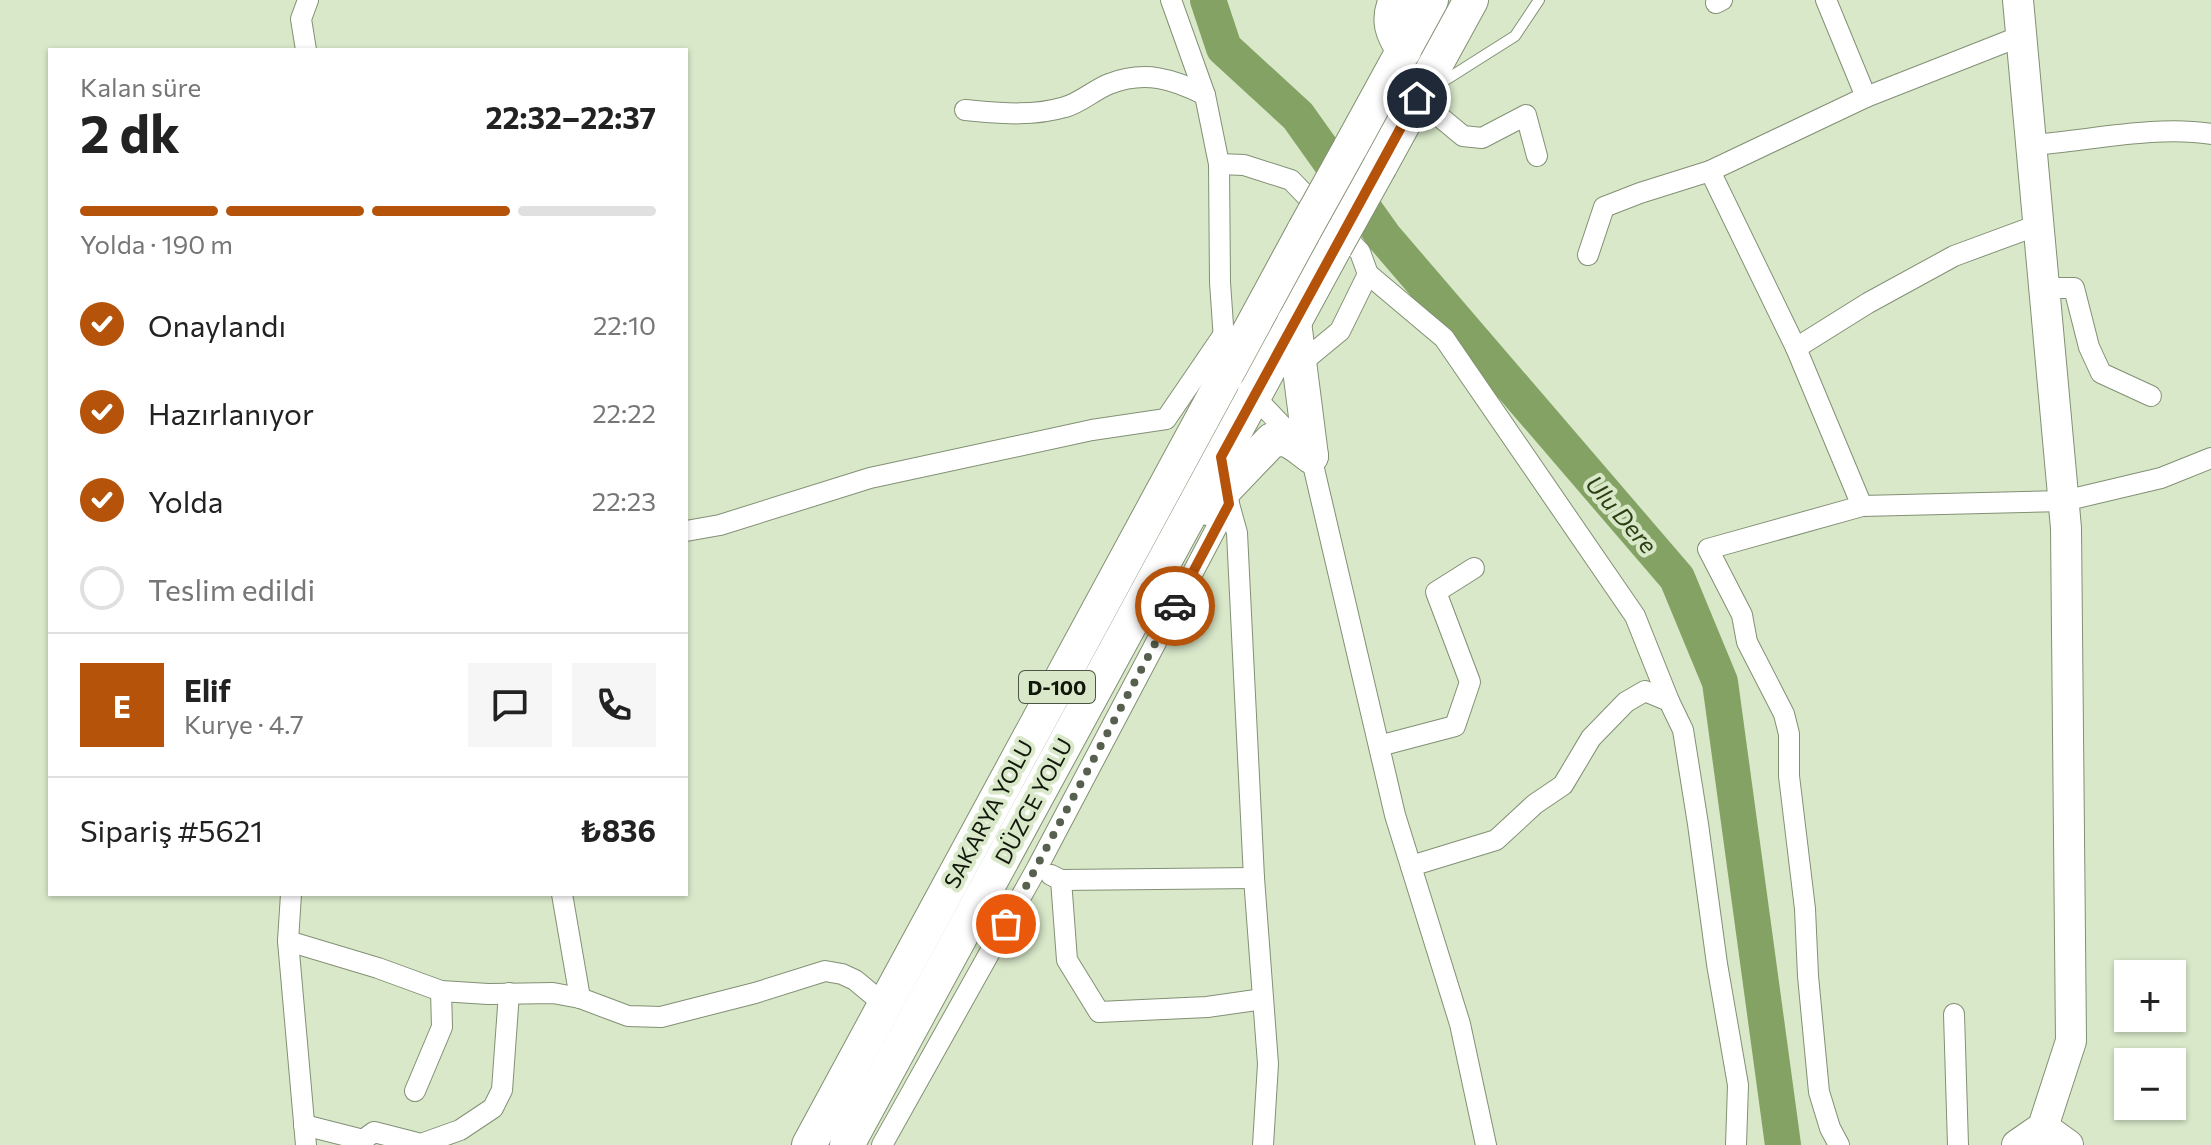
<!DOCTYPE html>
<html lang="tr">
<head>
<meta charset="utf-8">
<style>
	:root { --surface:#fff; --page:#f6f6f6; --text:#222; --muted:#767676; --line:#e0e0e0; --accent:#b45309 }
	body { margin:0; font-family:Commissioner,sans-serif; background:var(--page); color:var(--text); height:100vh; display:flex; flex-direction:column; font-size:30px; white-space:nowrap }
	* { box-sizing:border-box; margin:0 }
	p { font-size:26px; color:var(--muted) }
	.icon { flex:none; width:44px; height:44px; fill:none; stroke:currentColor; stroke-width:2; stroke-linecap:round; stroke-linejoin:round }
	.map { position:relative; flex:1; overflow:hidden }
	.drawer { position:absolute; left:48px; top:48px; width:640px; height:848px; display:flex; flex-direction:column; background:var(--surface); border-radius:0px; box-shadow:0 2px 6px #0004 }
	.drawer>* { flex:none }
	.fabs { position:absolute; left:2114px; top:960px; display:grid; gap:16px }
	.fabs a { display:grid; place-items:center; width:72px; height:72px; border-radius:0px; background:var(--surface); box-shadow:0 2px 6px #0004; font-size:40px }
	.pin { position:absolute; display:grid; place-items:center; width:68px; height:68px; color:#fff; margin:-34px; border:4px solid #fff; border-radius:50%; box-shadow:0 2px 8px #0007 }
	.courier { position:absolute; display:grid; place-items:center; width:80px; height:80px; margin:-40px; border:6px solid #b45309; border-radius:50%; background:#fff; color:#222; box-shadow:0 2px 10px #0007 }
	.summary em { font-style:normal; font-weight:700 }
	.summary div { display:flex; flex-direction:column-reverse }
	.summary { display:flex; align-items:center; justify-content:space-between; height:136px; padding:0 32px }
	h1 { font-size:52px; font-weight:700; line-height:60px }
	.bar { display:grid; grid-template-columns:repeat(4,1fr); gap:12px 8px; align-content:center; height:96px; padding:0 32px }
	.bar i { height:10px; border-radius:6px; background:var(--line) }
	.bar .current { background:var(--accent) }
	.bar p { grid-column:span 4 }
	.line { display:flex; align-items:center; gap:20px; padding:0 32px; border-top:2px solid var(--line) }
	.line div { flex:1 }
	.round { display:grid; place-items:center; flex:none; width:84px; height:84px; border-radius:0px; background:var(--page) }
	ol { padding:0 32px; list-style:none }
	li { display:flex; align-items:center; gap:24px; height:88px }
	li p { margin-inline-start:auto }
	li .icon { padding:8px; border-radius:50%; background:var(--accent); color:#fff; stroke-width:4 }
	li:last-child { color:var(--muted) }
	li i { width:44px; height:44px; border:4px solid var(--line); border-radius:50% }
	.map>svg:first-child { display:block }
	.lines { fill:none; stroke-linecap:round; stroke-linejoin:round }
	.river { stroke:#83a264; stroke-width:36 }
	.service-casing { stroke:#829074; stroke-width:12 }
	.minor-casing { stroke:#829074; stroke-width:22 }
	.secondary-casing { stroke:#829074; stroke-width:32 }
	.trunk-casing { stroke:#829074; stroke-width:36 }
	.service { stroke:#fff; stroke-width:10 }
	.minor { stroke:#fff; stroke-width:20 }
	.secondary { stroke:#fff; stroke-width:30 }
	.trunk { stroke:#fff; stroke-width:34 }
	.trunk-bridge-casing { stroke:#829074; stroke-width:36; stroke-linecap:butt }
	.trunk-bridge { stroke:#fff; stroke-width:34 }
	.done { stroke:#57604e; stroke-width:8; stroke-dasharray:0 14.4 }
	.route { stroke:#b45309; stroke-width:10 }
	.labels { text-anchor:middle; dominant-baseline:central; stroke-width:8; stroke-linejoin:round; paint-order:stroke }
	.shield { fill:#d8e8c9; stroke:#4d5645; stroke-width:2 }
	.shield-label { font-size:20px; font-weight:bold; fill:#12170c }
	.street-label { font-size:22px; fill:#12170c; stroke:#d8e8c9 }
	.water-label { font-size:24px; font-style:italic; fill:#2b4012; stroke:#d8e8c9 }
</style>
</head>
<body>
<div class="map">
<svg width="2211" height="1145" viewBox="0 0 2211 1145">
	<rect width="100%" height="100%" fill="#d8e8c9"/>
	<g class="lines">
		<polyline class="river" points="1208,0 1224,48 1298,116 1384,237 1677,578 1720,682 1783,1145"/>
		<defs>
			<polyline id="service" points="1436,86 1515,36 1539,0"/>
			<g id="minor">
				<polyline points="1171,0 1205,95 1219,164 1220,282 1226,369"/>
				<polyline points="1826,0 1866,97"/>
				<polyline points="1716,3 1722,0"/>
				<polyline points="306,50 301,19 308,0"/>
				<polyline points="1417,98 1463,136 1482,138 1526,115 1537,156"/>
				<path d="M 965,110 C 999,113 1031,117 1065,107 C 1080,103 1094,90 1109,84 C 1145,70 1173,79 1205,95"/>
				<path d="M 2031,145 C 2088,141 2156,125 2211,134"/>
				<polyline points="1219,164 1244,165 1291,180 1360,252 1368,274 1444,338 1635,616 1669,701"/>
				<polyline points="1588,255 1604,207 1640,193 1710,171"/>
				<polyline points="2044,288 2074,288 2089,347 2101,373 2151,396"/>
				<polyline points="1796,348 1868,303 1954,256 2038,225"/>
				<polyline points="1300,364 1340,331 1368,274"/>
				<polyline points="1248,390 1311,456 1395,815 1460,1024 1486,1145"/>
				<polyline points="1229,504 1237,533 1254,878 1268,1064 1263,1145"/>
				<polyline points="1862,506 2064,501 2161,478 2211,458"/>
				<polyline points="686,531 720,525 870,478 1092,430 1166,419 1224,334"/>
				<polyline points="1379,746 1455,726 1470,682 1436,592 1474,568"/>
				<polyline points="1411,866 1496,840 1535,804 1563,785 1591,738 1626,702 1645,691 1669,701 1683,730 1698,824 1717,964 1738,1085 1736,1145"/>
				<polyline points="1051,875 1061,880 1254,878"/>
				<polyline points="1061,880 1067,960 1099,1012 1207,1007 1263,999"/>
				<polyline points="562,894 580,998"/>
				<polyline points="288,941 291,894"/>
				<polyline points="1954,1014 1958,1145"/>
				<polyline points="415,1091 442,1027 441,991"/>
				<polyline points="304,1125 363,1140 374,1132 421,1144 460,1130 493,1108 502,1090 509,993"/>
				<polyline points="306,1145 288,941 378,968 441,991 488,994 553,993 580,998 628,1016 661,1017 755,993 825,971 842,974 855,980 885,1005"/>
				<polyline points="882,1145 1037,868 1229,504 1227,493"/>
				<polyline points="1839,1145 1830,1128 1819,1092 1808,976 1805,909 1789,776 1789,734 1784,714 1747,642 1742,615 1708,549 1862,506 1796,348 1710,171 1866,97 2021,36"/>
			</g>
			<g id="secondary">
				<polyline points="2043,1127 2068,1145"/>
				<polyline points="2017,1145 2043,1127 2071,1041 2066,528 2018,0"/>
			</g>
			<g id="trunk">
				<path d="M 1396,0 C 1387,20 1392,33 1404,51"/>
				<polyline points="1350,148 1431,0"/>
				<polyline points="1380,166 1471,0"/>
				<polyline points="1294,322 1311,456"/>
				<path d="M 1207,508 L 1272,440 C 1288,435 1298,447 1311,456"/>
				<polyline points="809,1145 1305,229"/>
				<polyline points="847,1145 1335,247"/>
			</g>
		</defs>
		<use href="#service" class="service-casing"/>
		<use href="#minor" class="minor-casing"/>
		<use href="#secondary" class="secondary-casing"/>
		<use href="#trunk" class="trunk-casing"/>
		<use href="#service" class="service"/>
		<use href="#minor" class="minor"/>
		<use href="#secondary" class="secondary"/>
		<use href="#trunk" class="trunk"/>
		<defs>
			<g id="trunk-bridge">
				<polyline points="1305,229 1350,148"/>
				<polyline points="1335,247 1380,166"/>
			</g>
		</defs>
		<use href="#trunk-bridge" class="trunk-bridge-casing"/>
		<use href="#trunk-bridge" class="trunk-bridge"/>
	</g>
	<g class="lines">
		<polyline class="done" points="1006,924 1175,606"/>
		<polyline class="route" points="1175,606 1229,504 1221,457 1417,98"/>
	</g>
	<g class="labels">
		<rect class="shield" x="1019" y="671" width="76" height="32" rx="6"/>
		<g class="shield-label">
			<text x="1057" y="687">D-100</text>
		</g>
		<g class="street-label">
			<text transform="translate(1033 801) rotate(-62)">DÜZCE YOLU</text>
			<text transform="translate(988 814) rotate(-62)">SAKARYA YOLU</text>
		</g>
		<g class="water-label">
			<text transform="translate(1622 514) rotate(49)">Ulu Dere</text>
		</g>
	</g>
</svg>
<div class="fabs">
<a>+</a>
<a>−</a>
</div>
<div class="pin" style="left:1006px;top:924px;background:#ea580c"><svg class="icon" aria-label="bag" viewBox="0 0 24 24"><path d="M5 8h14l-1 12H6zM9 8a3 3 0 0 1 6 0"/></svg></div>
<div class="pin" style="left:1417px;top:98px;background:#1f2937"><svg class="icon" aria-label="home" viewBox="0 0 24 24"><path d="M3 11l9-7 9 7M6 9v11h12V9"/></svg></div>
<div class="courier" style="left:1175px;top:606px"><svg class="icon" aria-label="car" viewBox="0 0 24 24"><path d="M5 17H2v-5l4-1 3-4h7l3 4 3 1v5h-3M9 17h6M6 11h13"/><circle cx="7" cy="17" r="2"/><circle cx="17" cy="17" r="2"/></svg></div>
<section class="drawer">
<div class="summary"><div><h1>2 dk</h1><p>Kalan süre</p></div><em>22:32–22:37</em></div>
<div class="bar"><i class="current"></i><i class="current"></i><i class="current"></i><i></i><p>Yolda · 190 m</p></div>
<ol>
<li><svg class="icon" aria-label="check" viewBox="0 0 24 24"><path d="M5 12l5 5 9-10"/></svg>Onaylandı<p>22:10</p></li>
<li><svg class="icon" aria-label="check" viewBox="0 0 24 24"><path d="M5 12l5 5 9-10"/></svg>Hazırlanıyor<p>22:22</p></li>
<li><svg class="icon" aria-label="check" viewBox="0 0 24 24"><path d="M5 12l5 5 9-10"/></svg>Yolda<p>22:23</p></li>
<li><i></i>Teslim edildi</li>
</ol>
<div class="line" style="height:144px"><b class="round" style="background:var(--accent);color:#fff">E</b><div><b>Elif</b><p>Kurye · 4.7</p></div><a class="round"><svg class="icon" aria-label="chat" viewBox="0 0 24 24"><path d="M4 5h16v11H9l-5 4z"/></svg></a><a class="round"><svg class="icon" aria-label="phone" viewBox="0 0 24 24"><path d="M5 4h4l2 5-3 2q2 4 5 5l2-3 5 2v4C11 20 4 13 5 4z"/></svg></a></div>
<div class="line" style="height:104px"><div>Sipariş #5621</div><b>₺836</b></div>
</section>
</div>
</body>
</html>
